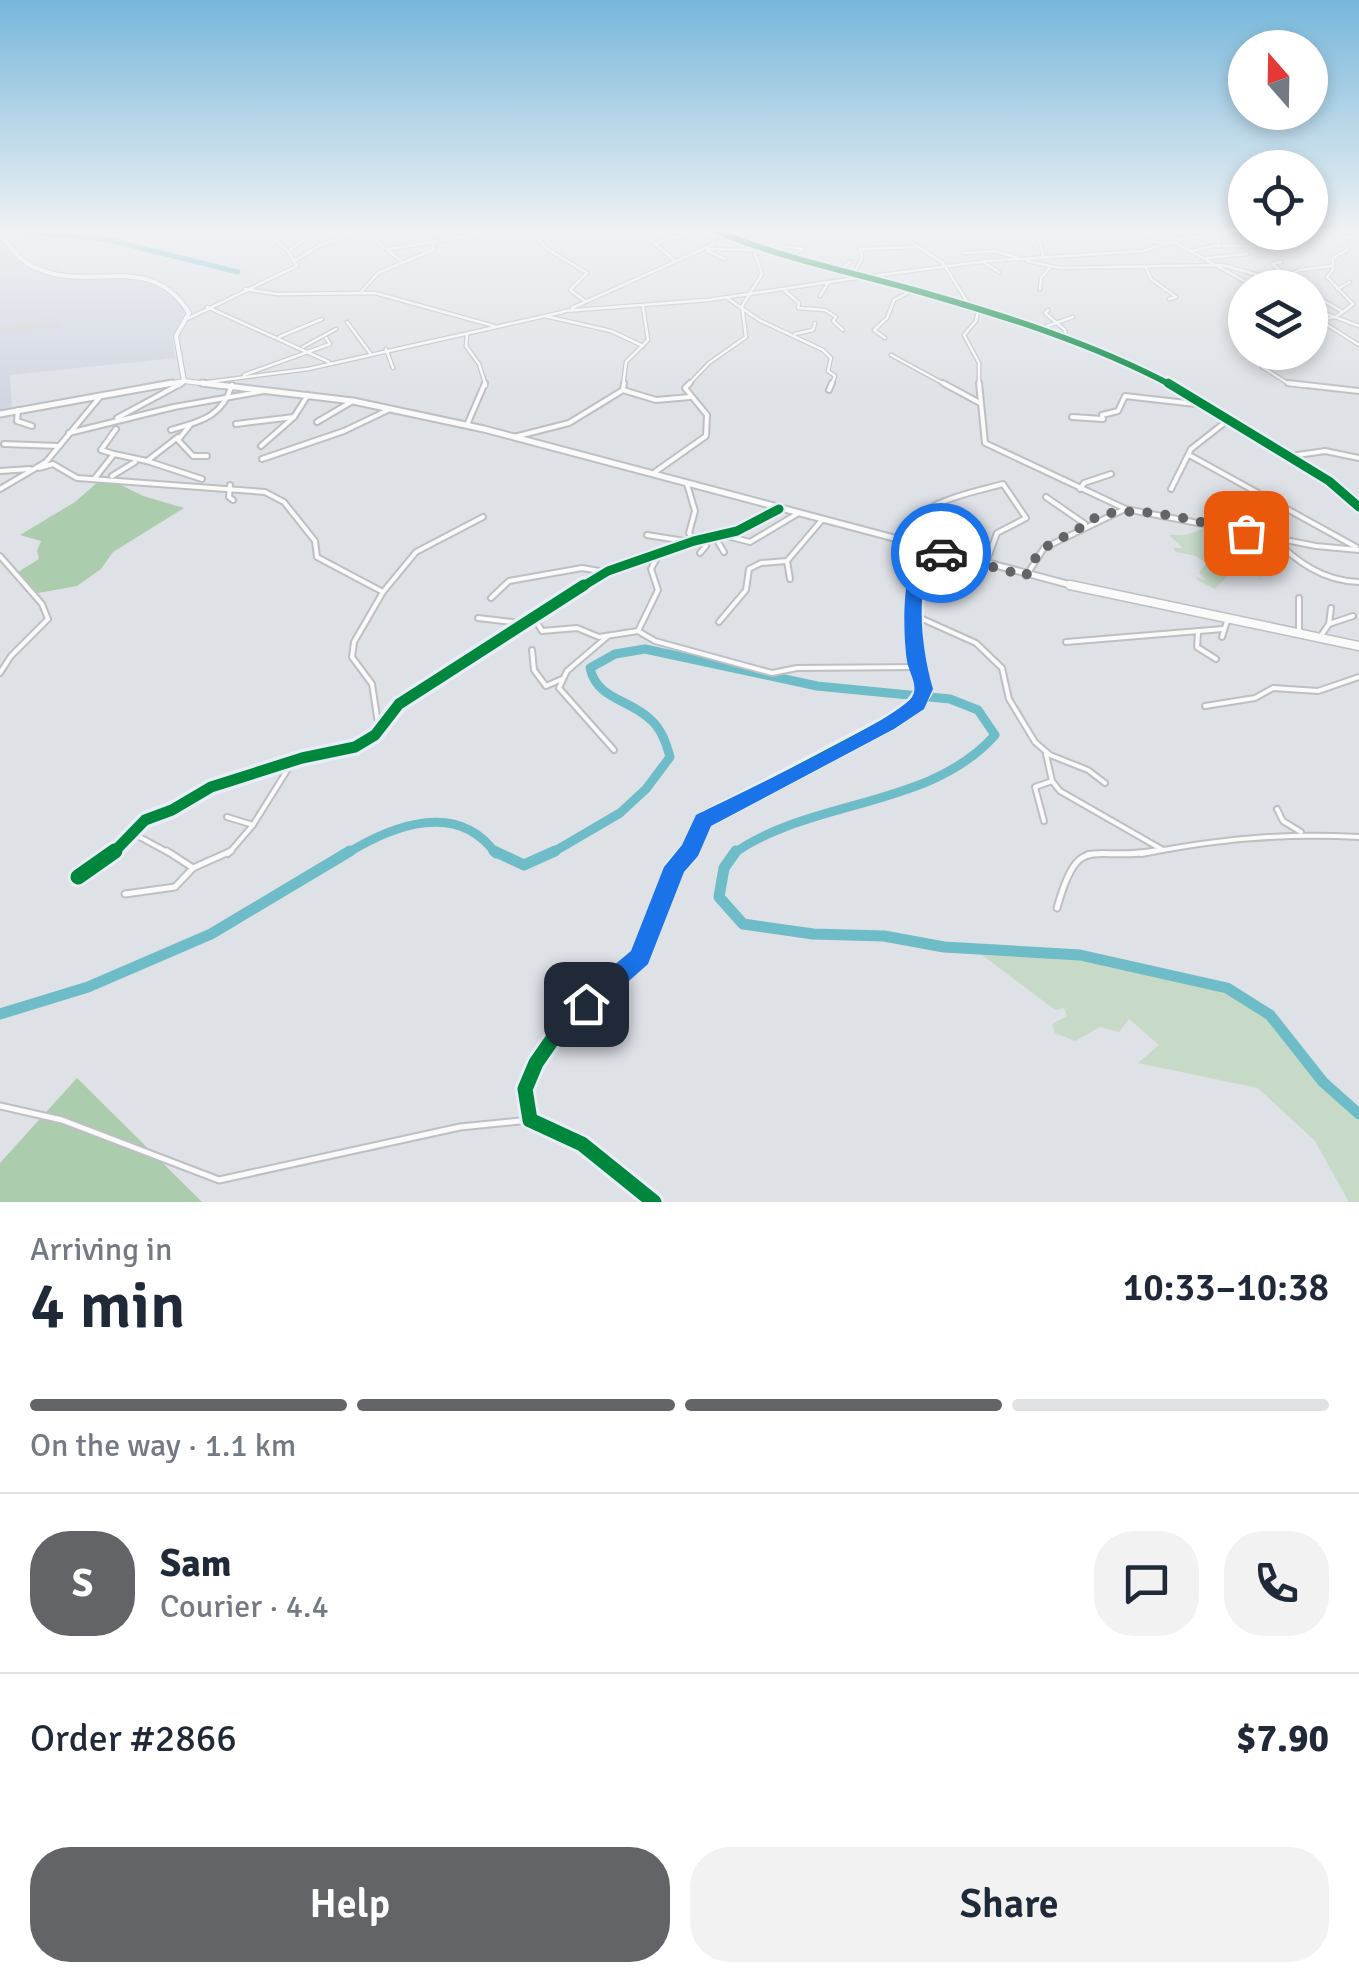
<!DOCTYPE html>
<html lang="en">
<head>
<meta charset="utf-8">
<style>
	:root { --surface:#fff; --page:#f2f2f3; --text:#1f2937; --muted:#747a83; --line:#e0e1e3; --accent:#626468 }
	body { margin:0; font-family:Signika,sans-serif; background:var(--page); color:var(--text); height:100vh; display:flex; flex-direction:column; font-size:38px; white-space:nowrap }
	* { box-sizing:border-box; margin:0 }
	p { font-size:32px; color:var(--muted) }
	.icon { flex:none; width:55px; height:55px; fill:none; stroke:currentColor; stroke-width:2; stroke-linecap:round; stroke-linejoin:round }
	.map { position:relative; height:1202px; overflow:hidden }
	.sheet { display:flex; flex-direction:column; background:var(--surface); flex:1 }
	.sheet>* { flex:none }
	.needle { width:65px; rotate:340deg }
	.buttons { position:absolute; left:1228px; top:30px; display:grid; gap:20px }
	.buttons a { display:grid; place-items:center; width:100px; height:100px; border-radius:50%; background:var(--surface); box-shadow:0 5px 15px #0003; font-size:50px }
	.pin { position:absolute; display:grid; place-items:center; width:85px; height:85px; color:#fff; margin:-42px; border-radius:20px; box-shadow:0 5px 15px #0006 }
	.courier { position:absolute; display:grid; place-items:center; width:100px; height:100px; margin:-50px; border:8px solid #1a73e8; border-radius:50%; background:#fff; color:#222; box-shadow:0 2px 12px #0007 }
	.head em { font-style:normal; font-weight:600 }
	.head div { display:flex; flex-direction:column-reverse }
	.head { display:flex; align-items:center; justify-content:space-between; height:170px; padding:0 30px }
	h1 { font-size:65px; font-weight:600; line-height:75px }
	.bar { display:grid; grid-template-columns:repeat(4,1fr); gap:15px 10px; align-content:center; height:120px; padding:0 30px }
	.bar i { height:12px; border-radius:8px; background:var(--line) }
	.bar .current { background:var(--accent) }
	.bar p { grid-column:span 4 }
	.line { display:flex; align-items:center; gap:25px; padding:0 30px; border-top:2px solid var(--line) }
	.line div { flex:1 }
	.round { display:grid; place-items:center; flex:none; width:105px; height:105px; border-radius:40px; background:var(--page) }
	.cta { display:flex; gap:20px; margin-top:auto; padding:20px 30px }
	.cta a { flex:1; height:115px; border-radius:40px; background:var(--accent); color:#fff; font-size:40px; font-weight:600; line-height:115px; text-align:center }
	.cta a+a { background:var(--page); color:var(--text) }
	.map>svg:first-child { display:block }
	.built { fill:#d1d6e1 }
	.green { fill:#c6dac7 }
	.forest { fill:#acccae }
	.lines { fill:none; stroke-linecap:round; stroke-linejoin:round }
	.river-far2 { stroke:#6dbcc7; stroke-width:5 }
	.river-far1 { stroke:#6dbcc7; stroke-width:9 }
	.river { stroke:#6dbcc7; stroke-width:11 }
	.runway { fill:#d2d4d8; fill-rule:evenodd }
	.minor-far2-casing { stroke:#bdbfc3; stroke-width:5 }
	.minor-far1-casing { stroke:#bdbfc3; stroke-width:8 }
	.minor-casing { stroke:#bdbfc3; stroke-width:9 }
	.tertiary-far2-casing { stroke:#bdbfc3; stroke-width:6 }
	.tertiary-far1-casing { stroke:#bdbfc3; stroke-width:10 }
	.tertiary-casing { stroke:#bdbfc3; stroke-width:11 }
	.secondary-far2-casing { stroke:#bdbfc3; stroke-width:6 }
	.secondary-far1-casing { stroke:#bdbfc3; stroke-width:9 }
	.secondary-casing { stroke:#bdbfc3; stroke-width:11 }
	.minor-far2 { stroke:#fafafb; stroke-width:2.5 }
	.minor-far1 { stroke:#fafafb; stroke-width:4 }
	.minor { stroke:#fafafb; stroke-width:5 }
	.tertiary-far2 { stroke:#fafafb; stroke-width:4 }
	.tertiary-far1 { stroke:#fafafb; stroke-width:6 }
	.tertiary { stroke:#fafafb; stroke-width:8 }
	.secondary-far2 { stroke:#fafafb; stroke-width:4 }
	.secondary-far1 { stroke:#fafafb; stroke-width:5 }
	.secondary { stroke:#fafafb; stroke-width:8 }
	.cycleway-far3-casing { stroke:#e8edf7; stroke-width:10 }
	.cycleway-far2-casing { stroke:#e8edf7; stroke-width:14 }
	.cycleway-far1-casing { stroke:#e8edf7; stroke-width:18 }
	.cycleway-casing { stroke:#e8edf7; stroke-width:21 }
	.cycleway-far3 { stroke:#00873e; stroke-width:6 }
	.cycleway-far2 { stroke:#00873e; stroke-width:9 }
	.cycleway-far1 { stroke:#00873e; stroke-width:11 }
	.cycleway { stroke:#00873e; stroke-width:15 }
	.route { fill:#1a73e8 }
	.done { stroke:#626468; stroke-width:10; stroke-dasharray:0 18 }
</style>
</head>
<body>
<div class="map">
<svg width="1359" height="1202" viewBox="0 0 1359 1202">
	<rect width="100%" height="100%" fill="#dee1e6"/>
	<polygon class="built" points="0,249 10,249 31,269 143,280 167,287 186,311 172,337 175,358 10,375 12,409 0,412"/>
	<g class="green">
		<polygon points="1212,525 1243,534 1241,540 1260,561 1262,577 1233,570 1215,589 1197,580 1196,577 1206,580 1199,573 1206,563 1196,556 1176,552 1173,548 1183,548 1169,535 1186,535"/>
		<polygon points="983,949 1082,956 1216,983 1265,1011 1323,1082 1359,1114 1359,1202 1349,1202 1315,1141 1258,1088 1138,1063 1159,1045 1129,1019 1119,1032 1100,1027 1075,1041 1055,1033 1052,1024 1067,1016 1064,1008 1055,1010 982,955"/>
	</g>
	<g class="forest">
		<polygon points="109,479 143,496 184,508 113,552 101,569 77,586 33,594 18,572 39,559 37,551 41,541 20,535 75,502 99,481"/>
		<polygon points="77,1078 202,1202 0,1202 0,1163"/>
	</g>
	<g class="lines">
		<polyline class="river-far2" points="22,231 105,239 238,272"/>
		<g class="river-far1">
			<path d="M 346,854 C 393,825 458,800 496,854"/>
			<path d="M 550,854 L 620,813 L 646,789 L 670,757 C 666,743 662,730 651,720 C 630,699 597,700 590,668 L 615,654 L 645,649 L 817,686 L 950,699 L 978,710 L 995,735 C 930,809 811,798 733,854"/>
		</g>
		<g class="river">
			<polyline points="494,851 524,865 555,851"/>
			<polyline points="736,851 724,868 719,897 743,924 813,934 884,936 944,947 1080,955 1227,988 1270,1015 1323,1082 1359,1114"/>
			<polyline points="0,1014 88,987 211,934 350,851"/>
		</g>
		<polygon class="runway" points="50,319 60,325 57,329 0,335 0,323"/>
		<defs>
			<g id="minor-far2">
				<polyline points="378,231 381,233 372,237 402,262"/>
				<polyline points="536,231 535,236 546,248 587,273 570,290 585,301"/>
				<polyline points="566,231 670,232 718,237"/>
				<path d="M 716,231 C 781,258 847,271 914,290 C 1002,315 1092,343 1173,386"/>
				<polyline points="894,231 943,263 966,300 978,311 976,321 964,335 979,363 979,386"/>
				<polyline points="1037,231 1044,258"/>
				<polyline points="1154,231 1257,288"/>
				<polyline points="1330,233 1359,240"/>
				<polyline points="644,234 675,261"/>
				<polyline points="736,237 762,231"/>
				<polyline points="1190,238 1209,235 1220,242 1217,246"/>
				<polyline points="1342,238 1347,250 1333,258 1333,270 1327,277 1353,304 1343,312"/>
				<polyline points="1172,240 1190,238 1178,231"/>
				<polyline points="1148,241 1168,244"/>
				<polyline points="653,244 687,234"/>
				<polyline points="786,247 803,249 788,257"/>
				<polyline points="389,249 500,231"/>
				<polyline points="708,249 753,250"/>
				<polyline points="289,251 315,231"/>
				<polyline points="707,251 725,259"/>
				<polyline points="1192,251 1213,246 1262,246"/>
				<polyline points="964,253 995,251 1018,258"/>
				<polyline points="1207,258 1247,254"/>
				<polyline points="296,260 322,244 363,231"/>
				<polyline points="1027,261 1060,268 1222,265 1298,286"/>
				<polyline points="983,262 999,272"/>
				<polyline points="1281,262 1272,264 1302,288"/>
				<polyline points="1145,266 1151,279 1176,297 1169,299"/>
				<polyline points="840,270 850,262"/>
				<polyline points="854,273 862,258 860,249 919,247"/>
				<polyline points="873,276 987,261 1143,251 1175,241"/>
				<polyline points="1264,288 1299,270 1333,266"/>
				<polyline points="245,289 277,294 375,293 494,326"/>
				<polyline points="1040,289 1041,278 1050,267"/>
				<polyline points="1337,289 1350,282"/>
				<polyline points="784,290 799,303 798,308 825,310 836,317 833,321 843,330"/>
				<polyline points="361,292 378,273 433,250 434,243"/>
				<polyline points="1310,293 1343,312 1335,317 1310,308"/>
				<polyline points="820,296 828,283"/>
				<polyline points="727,298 759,320 823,350 831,358 828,371 835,376 831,386"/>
				<polyline points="207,307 329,362"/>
				<polyline points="572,308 712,245 717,231"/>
				<polyline points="1048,310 1045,313 1065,330 1066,337"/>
				<polyline points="564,311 708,300 863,277"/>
				<polyline points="1310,314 1359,345"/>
				<polyline points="545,316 611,331 643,346"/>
				<polyline points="185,320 297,266 288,251 265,231"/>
				<polyline points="1319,320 1335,317 1359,326"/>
				<polyline points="347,322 370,353"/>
				<polyline points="1039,329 1073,317"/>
				<polyline points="795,334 813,330 815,323"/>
				<polyline points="467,335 466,346 479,364 486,386"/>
				<polyline points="279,337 322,319"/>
				<polyline points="885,338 874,330 887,318 894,300 914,290"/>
				<polyline points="303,347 336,329"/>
				<polyline points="386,349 393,368"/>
				<polyline points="891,355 948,386"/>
				<polyline points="1262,367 1289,384 1305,386"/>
				<polyline points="244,375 330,344 326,338"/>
				<polyline points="208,382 308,369 563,312"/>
				<polyline points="179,386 184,381"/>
				<polyline points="623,386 626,362 648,340 643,306"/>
				<polyline points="687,386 709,363 746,337 742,306 762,274 752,245"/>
			</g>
			<g id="minor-far1">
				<polyline points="943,383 980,403"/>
				<polyline points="979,383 985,443 1126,509 1316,546 1359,550"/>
				<polyline points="1168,383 1329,481 1359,507"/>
				<polyline points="1288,383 1359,391"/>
				<polyline points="623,390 624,383"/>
				<polyline points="829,390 832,383"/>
				<polyline points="18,410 17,421 32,426"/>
				<polyline points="1072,417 1103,419 1102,415 1118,411 1125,396 1204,405"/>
				<polyline points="117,418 182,383"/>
				<polyline points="317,422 351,402"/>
				<polyline points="236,424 294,417 308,395"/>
				<polyline points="190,425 178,440 193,456 207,456"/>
				<polyline points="467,425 485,383"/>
				<path d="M 171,430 C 201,421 222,417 232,385"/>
				<polyline points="69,433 174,407 264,391"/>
				<polyline points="178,437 147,461 202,479"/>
				<polyline points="514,437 569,423 623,390 656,400 690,397"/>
				<polyline points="4,444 59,446"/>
				<polyline points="261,446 294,417"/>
				<polyline points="114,454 147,461"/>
				<polyline points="1191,456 1356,547"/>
				<polyline points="1291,456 1325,451 1359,458"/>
				<polyline points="262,459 344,431 388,410"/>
				<polyline points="39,468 53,464 77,478 265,492 284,502 315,541 317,557 383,592 354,642 352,657 372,684 379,730"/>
				<polyline points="0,471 30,469"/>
				<polyline points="655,472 706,436 707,415 685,388 690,383"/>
				<polyline points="112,476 135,462"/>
				<polyline points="95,478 114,454 101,450 116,429"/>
				<polyline points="687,484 695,511 689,533 694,540"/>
				<polyline points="230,485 229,497 233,500"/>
				<polyline points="0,489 46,462 99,398"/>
				<polyline points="1080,489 1084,483 1111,474"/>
				<polyline points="1171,489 1191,449 1228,420"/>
				<polyline points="1046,497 1085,524"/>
				<polyline points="647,535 691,542"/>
				<polyline points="723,535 750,542 797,514"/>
				<polyline points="715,537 724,552"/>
				<path d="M 1272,537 C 1297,562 1323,581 1359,582"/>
				<polyline points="700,540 706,546 700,553"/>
				<path d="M 903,542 C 913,501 968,494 1003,484 L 1026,518 L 997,533 L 985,566"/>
				<polyline points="0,556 42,604 48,619 11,656 0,673"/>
				<polyline points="787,561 790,579"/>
				<polyline points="1026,576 1044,548 1125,509"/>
				<polyline points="383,592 416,552 483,517"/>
				<polyline points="491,598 509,581 582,568 605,572"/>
				<polyline points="1299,598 1299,632"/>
				<polyline points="533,616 542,631 577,628 599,637 638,631 655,641 772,673 797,668 917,667"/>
				<polyline points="918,617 976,643 1002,668 1009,699 1035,742 1050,755 1088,770 1105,783"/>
				<polyline points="478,618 520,623"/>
				<polyline points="719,622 746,590 749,569 761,563 787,561 821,521"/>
				<polyline points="1329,624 1353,616"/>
				<polyline points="638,631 658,590 651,569 658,556"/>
				<polyline points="1198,633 1197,647 1216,659"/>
				<polyline points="608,636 567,671 559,688 614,750"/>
				<polyline points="1222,637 1228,618"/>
				<polyline points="1320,637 1329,624 1331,608"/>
				<polyline points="1066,642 1223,629"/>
				<polyline points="532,650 534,670 546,686 562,679"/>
				<polyline points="1205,706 1255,698 1273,688 1318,691 1359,677"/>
				<polyline points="1046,754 1052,781 1060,791 1163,850"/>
				<polyline points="1277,809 1283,821 1301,832"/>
				<polyline points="227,817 253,825"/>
				<polyline points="1044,821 1035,787 1052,781"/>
				<polyline points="134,834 171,854"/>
				<polyline points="112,854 145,820 172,810 211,787 302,758 355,747 375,735 399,704 520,623 608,571 694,541 737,531 779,509"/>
				<polyline points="228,854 253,825 293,761"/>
				<polyline points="1088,854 1116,854"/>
				<path d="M 1141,854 C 1220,839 1279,833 1359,837"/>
			</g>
			<g id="minor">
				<polyline points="167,851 193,868"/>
				<polyline points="78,877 115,851"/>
				<polyline points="125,894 175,887 193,868 231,851"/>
				<path d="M 1057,908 C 1079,829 1092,863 1155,851"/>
				<polyline points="0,1106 62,1120 219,1180 460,1127 530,1120"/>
			</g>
			<g id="tertiary-far2">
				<path d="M 0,235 C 10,246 20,261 34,267 C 88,294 150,249 189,313 L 176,336 L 184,381"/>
				<polyline points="915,588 926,549"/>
			</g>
			<polyline id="tertiary-far1" points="688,854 703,821 892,721 914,705 924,691 914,647 916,585"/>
			<polyline id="tertiary" points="654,1202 582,1144 530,1120 525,1089 536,1063 561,1027 640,957 675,867 690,851"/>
			<polyline id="secondary-far2" points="158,386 184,381 223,386"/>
			<g id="secondary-far1">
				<polyline points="202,383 353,401 484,429 1082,588"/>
				<polyline points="0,414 172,383"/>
			</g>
			<polyline id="secondary" points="1070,585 1359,646"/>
		</defs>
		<use href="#minor-far2" class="minor-far2-casing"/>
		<use href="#minor-far1" class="minor-far1-casing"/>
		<use href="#minor" class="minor-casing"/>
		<use href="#tertiary-far2" class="tertiary-far2-casing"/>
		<use href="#tertiary-far1" class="tertiary-far1-casing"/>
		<use href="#tertiary" class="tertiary-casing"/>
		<use href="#secondary-far2" class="secondary-far2-casing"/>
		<use href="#secondary-far1" class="secondary-far1-casing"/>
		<use href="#secondary" class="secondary-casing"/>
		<use href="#minor-far2" class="minor-far2"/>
		<use href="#minor-far1" class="minor-far1"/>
		<use href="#minor" class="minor"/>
		<use href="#tertiary-far2" class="tertiary-far2"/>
		<use href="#tertiary-far1" class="tertiary-far1"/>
		<use href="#tertiary" class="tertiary"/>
		<use href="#secondary-far2" class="secondary-far2"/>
		<use href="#secondary-far1" class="secondary-far1"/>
		<use href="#secondary" class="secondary"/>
		<defs>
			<path id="cycleway-far3" d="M 716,231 C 781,258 847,271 914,290 C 1002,315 1092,343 1173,386"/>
			<g id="cycleway-far2">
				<polyline points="1168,383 1329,481 1359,507"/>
				<polyline points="580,588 608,571 694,541 737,531 779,509"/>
				<polyline points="915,588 926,549"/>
			</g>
			<g id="cycleway-far1">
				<polyline points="112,854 145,820 172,810 211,787 302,758 355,747 375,735 399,704 584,585"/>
				<polyline points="688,854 703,821 892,721 914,705 924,691 914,647 916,585"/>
			</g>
			<g id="cycleway">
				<polyline points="78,877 115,851"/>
				<polyline points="654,1202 582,1144 530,1120 525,1089 536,1063 561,1027 640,957 675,867 690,851"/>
			</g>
		</defs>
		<use href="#cycleway-far3" class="cycleway-far3-casing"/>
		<use href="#cycleway-far2" class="cycleway-far2-casing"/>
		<use href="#cycleway-far1" class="cycleway-far1-casing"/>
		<use href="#cycleway" class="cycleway-casing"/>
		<use href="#cycleway-far3" class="cycleway-far3"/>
		<use href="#cycleway-far2" class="cycleway-far2"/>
		<use href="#cycleway-far1" class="cycleway-far1"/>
		<use href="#cycleway" class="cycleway"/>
	</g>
	<linearGradient id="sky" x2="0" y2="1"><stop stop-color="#77b7db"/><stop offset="0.58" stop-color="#f0f2f4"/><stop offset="1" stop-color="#f0f2f4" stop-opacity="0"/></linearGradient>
	<rect width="1359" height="399" fill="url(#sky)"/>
	<path class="route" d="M 926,544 L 949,553 L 941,558 L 931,555 C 916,597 921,647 933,689 L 924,709 L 894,729 L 711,826 L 698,856 L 684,872 L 648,964 L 594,1012 L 586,1015 L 577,1012 L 574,1004 L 577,996 L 631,951 L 664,867 L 682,845 L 696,815 C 730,798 898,719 912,697 C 919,686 909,673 907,661 C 903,635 900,556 926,544 Z"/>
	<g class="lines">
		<path class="done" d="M 941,553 L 1026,576 C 1036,552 1046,545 1068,535 C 1080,530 1089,519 1102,515 C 1141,504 1204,523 1246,533"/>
	</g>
</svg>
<div class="buttons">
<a><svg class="needle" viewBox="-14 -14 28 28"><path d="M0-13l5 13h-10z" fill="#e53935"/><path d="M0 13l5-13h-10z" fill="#747a83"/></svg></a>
<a><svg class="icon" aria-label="locate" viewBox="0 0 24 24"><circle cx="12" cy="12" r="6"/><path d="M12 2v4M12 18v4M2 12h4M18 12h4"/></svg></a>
<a><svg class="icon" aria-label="layers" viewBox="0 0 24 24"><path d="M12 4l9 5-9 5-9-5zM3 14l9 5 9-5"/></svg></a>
</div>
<div class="pin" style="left:1246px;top:533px;background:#ea580c"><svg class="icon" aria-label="bag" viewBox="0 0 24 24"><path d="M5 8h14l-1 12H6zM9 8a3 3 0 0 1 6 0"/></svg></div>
<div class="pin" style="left:586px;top:1004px;background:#1f2937"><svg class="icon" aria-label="home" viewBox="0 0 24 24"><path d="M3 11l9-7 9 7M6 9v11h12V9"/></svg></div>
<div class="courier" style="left:941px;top:553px"><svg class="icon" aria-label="car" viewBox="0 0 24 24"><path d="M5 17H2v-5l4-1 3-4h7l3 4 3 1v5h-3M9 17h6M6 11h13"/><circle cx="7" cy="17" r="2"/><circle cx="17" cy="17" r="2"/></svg></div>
</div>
<section class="sheet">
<div class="head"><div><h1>4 min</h1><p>Arriving in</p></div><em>10:33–10:38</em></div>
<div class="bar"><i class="current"></i><i class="current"></i><i class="current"></i><i></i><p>On the way · 1.1 km</p></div>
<div class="line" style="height:180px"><b class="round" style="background:var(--accent);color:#fff">S</b><div><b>Sam</b><p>Courier · 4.4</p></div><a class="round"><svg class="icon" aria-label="chat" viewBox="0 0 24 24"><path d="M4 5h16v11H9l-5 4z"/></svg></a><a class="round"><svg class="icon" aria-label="phone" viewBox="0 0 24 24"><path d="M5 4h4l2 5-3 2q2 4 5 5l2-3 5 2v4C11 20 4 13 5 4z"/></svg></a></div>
<div class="line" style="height:130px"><div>Order #2866</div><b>$7.90</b></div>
<div class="cta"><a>Help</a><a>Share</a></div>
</section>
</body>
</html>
